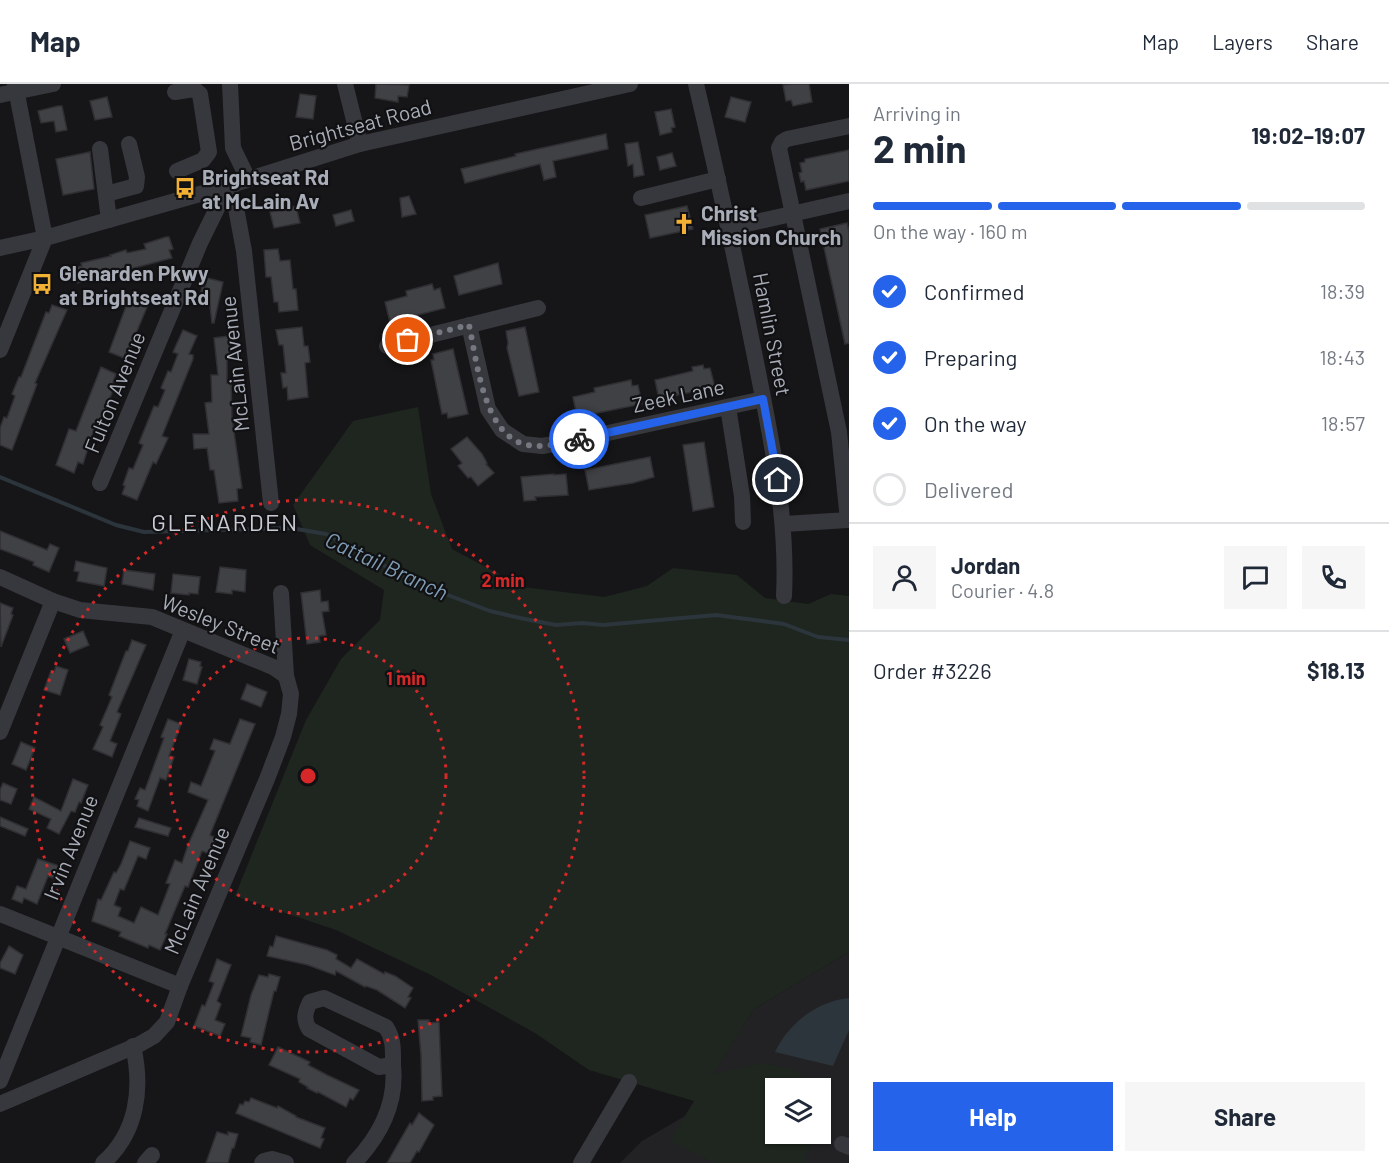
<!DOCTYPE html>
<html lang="en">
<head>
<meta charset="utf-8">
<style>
	:root { --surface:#fff; --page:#f6f6f7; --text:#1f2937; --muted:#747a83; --line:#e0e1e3; --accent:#2563eb }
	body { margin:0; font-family:Barlow,sans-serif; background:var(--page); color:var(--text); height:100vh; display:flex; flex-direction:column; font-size:22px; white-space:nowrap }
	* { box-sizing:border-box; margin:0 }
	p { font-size:20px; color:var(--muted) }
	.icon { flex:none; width:33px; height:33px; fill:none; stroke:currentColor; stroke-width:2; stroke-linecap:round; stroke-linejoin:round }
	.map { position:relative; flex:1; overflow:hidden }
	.sheet { display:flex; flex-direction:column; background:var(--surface); width:540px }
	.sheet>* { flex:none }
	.buttons { position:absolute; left:765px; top:994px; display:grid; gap:12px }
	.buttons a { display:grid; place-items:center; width:66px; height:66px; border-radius:0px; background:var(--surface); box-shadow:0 2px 4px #0004; font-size:30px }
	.pin { position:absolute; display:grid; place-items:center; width:51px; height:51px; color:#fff; margin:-26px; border:3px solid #fff; border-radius:50%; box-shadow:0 2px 6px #0007 }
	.courier { position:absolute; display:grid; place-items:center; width:60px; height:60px; margin:-30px; border:4px solid #2563eb; border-radius:50%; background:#fff; color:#222; box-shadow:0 2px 8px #0007 }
	.headline em { font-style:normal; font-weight:700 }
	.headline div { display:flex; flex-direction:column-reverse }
	.headline { display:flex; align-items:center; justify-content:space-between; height:102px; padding:0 24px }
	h1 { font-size:39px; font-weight:700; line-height:45px }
	.bar { display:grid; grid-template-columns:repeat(4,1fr); gap:9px 6px; align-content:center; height:72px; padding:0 24px }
	.bar i { height:8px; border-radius:4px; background:var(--line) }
	.bar .selected { background:var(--accent) }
	.bar p { grid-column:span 4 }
	.line { display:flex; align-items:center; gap:15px; padding:0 24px; border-top:2px solid var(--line) }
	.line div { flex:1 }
	.round { display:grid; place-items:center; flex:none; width:63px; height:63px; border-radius:0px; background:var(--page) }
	ol { padding:0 24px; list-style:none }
	li { display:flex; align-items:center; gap:18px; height:66px }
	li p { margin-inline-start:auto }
	li .icon { padding:6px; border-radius:50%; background:var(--accent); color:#fff; stroke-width:4 }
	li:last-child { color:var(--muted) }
	li i { width:33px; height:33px; border:3px solid var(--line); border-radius:50% }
	.primary-button { display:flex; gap:12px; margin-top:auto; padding:12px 24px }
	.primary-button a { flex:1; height:69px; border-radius:0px; background:var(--accent); color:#fff; font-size:24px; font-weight:700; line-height:69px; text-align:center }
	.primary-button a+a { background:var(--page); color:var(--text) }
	header { display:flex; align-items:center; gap:36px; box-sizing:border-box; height:84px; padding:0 30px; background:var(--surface); border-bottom:2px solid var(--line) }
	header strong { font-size:28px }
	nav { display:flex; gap:33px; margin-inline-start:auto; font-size:21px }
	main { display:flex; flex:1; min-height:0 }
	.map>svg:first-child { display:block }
	.built { fill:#222225; fill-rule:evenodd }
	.green { fill:#1e261f }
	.water { fill:#2c353c }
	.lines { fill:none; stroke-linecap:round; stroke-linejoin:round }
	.stream { stroke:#2c353c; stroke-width:4 }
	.building { fill:#404145; stroke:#303034; stroke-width:1.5 }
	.minor { stroke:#37383d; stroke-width:16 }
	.done { stroke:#757880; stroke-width:6; stroke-dasharray:0 10.8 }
	.route { stroke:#2563eb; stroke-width:8 }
	.ring { fill:none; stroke:#d62828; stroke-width:3; stroke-dasharray:3 6 }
	.labels { text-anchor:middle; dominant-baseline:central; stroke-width:4.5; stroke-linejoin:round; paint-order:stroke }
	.street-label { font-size:21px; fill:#a8adb8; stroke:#111113 }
	.poi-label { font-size:21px; font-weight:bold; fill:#a8adb8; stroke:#111113; text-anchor:start }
	.water-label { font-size:22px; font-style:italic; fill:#7f9bb3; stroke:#111113 }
	.quarter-label { font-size:24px; letter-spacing:1.5px; fill:#c9ccd4; stroke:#111113 }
	.centre { fill:#d62828; stroke:#111113; stroke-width:3 }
	.ring-label { font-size:18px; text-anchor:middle; font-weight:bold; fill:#d62828; stroke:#111113; stroke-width:4.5; stroke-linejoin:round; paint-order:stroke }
</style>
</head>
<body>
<header>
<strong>Map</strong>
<nav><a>Map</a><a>Layers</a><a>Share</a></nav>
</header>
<main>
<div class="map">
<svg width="849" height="1079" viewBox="0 0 849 1079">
	<rect width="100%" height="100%" fill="#161618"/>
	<path class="built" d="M 849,868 L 849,1079 L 620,1079 L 642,1057 L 685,1032 L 754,925 ZM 776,1005 L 820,1005 L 820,1050 L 776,1050 Z"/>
	<polygon class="green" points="418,323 431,410 452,465 523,503 604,513 647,502 673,484 737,491 765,514 808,520 831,510 849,512 849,868 754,925 713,990 763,979 792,985 821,1004 821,1016 820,1005 776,1005 776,1050 815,1050 803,1079 715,1079 670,1057 694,1017 589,986 535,949 431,891 336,846 235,812 306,636 341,575 380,536 384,506 310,461 293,421 353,337"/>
	<path class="water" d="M 849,914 L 849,946 L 833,982 L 775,968 C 788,940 817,917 849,914 Z"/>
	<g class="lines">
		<polyline class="stream" points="0,393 116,441 144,448 291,444 326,450 416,499 490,527 520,534 556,541 582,539 603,541 716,531 784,540 818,553 849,556"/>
	</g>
	<g class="building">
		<polygon points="376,0 409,1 407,13 398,12 398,18 375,14"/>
		<polygon points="790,0 809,0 812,18 793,22 791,16 786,17 783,1"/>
		<polygon points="300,10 316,12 313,35 296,33"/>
		<polygon points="107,13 112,33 95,36 90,17"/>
		<polygon points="731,13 751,18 745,38 725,33"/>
		<polygon points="58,22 62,22 67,46 56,48 54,37 41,39 38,27"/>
		<polygon points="671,25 675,43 671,44 672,48 660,51 655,28"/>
		<polygon points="606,50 608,65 553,77 556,93 544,96 540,80 465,99 461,85 516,72 515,70"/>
		<polygon points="638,58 644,91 634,93 633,80 628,82 625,60"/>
		<polygon points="849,66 849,97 806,106 804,97 801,98 799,89 802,88 800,79 805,78 805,75"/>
		<polygon points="90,68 94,105 63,111 56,75"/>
		<polygon points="672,69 676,82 660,86 657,73"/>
		<polygon points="409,112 416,130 402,133 400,114"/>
		<polygon points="296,122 300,139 274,144 270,128"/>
		<polygon points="687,122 693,145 650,154 645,131"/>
		<polygon points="351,126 354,137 336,142 333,131"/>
		<polygon points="847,139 849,148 849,259 845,260 820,145"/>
		<polygon points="166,153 169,153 173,165 169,166 172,174 77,199 74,184 82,182 81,179 111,172 110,171 126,166 127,169 146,165 144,160"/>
		<polygon points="278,165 280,177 290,176 293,205 296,205 298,226 279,228 278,218 274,218 271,193 266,193 264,166"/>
		<polygon points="498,179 502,200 459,211 454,192"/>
		<polygon points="207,194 223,198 214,239 212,239 210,222 198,220 202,203 205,203"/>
		<polygon points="432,200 434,206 440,204 445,224 390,238 385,218 407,212 406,207"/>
		<polygon points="131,209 150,216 137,247 132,254 135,255 130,267 127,265 124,274 109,268"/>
		<polygon points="52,221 67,226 35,299 37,300 12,366 0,361 0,344 4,333 7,334 15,312 12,310 19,293 21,293 46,228 49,229"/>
		<polygon points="302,243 304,262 308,262 310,278 305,279 308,313 288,316 287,303 283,304 281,289 286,289 283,261 279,261 276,246"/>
		<polygon points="525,243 539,308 519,312 507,264 508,259 506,247"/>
		<polygon points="183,246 197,252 189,270 193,271 193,275 162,352 168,354 156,380 153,378 137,416 122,410 125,402 123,401 129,384 133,385 143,361 139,359 154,322 158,323 165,306 161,304 168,287 171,288 178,270 173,268"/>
		<polygon points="228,252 231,275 227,275 227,299 231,298 232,334 242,404 237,405 238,417 219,419 214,386 210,386 207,364 194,365 193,350 209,350 205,319 212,318 211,291 218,291 214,254"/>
		<polygon points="453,265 468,330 448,334 447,329 442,330 431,276 434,276 433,270"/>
		<polygon points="703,281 704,285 710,284 715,303 659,315 655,296 693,287 692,283"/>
		<polygon points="101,283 116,290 113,298 116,299 97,346 94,345 83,380 78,378 74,389 56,381 69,345 76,347"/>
		<polygon points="631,296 632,302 638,301 642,320 577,333 573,313 595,308 594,304"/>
		<polygon points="467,353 482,370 487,379 486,380 494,389 478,402 471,393 468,394 458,382 462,379 451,365"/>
		<polygon points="704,358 714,423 693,427 683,361"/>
		<polygon points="650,373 654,393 633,399 589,406 585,386"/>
		<polygon points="554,390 554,391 566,390 568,411 535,413 536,416 524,417 521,393"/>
		<polygon points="0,447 47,466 50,460 59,464 49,488 33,481 34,478 0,465"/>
		<polygon points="76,477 107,484 104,502 77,497 79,488 74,487"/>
		<polygon points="220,483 246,486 245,508 232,506 232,510 216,508"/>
		<polygon points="124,486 155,490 153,506 122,500"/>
		<polygon points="173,490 200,493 198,510 189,509 189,511 171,509"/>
		<polygon points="320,506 321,518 328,517 329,527 322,528 326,551 319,552 320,558 307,560 301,509"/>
		<polygon points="0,519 13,524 11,530 13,531 1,563"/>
		<polygon points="83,547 89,561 70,569 64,555"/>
		<polygon points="132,556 146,561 117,628 121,630 110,657 117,660 112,673 93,665 103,643 100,641 112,613 109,611 126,567 128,567"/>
		<polygon points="189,575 201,578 200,582 202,583 197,600 183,596"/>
		<polygon points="56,582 68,586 60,611 44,606 51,587 54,588"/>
		<polygon points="247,600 267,608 261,623 241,615"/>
		<polygon points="168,635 181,640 169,672 174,673 166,696 160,694 148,727 137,722 139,716 135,715 140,704 145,706 164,654 161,653"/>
		<polygon points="240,635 255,640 210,751 216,754 210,770 202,767 188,803 185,802 165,850 167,850 160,866 149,861 148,864 119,852 121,848 92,837 98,815 101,816 114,788 116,789 121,780 130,757 150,764 146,775 138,772 124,806 120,805 114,821 121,824 118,832 134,839 141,823 158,831 170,800 166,799 175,776 182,779 188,761 208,716 188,708 191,698 201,702 215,667 210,665 214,655 230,660"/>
		<polygon points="21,658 35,664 26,686 12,680"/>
		<polygon points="73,695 88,701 81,719 79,718 75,728 71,727 59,750 47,744 51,735 29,725 34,713 61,727"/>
		<polygon points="3,699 17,705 11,720 0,716 0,706"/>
		<polygon points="0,733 28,745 25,752 0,742"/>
		<polygon points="139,734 171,744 168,752 135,743"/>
		<polygon points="38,775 59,782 57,786 61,787 58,796 48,792 37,820 24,814 22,819 12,815 17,802 26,805"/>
		<polygon points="276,852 327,866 337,871 336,875 351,884 357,875 384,890 385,888 395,892 413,904 408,913 411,914 405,924 377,906 366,902 365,903 336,887 335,891 308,881 267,872 270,862 273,863"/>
		<polygon points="9,862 23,871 15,890 0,884 0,879"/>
		<polygon points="217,875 231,881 217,917 221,920 215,936 225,940 220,952 194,942 202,921 205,922 214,899 209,897"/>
		<polygon points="269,890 280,893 276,907 274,907 261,961 250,958 251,954 241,952 251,911 259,891 268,893"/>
		<polygon points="418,936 429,936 429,939 439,938 442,1012 433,1013 433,1016 422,1017 421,971"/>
		<polygon points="278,963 310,978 308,981 327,991 359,1006 353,1016 350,1014 346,1023 318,1008 317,1009 307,1004 308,1003 299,998 300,995 269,981"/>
		<polygon points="251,1014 277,1024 278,1022 296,1032 296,1033 325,1044 321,1054 324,1055 320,1064 236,1029 240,1020 243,1021 245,1017 249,1018"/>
		<polygon points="419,1029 434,1041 419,1068 417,1067 410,1079 387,1079 410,1039 412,1041"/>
		<polygon points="217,1048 228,1051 228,1048 238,1050 234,1064 232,1064 228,1079 206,1079"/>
	</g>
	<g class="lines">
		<g class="minor">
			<polyline points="230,0 233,64 248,95"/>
			<polyline points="345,0 360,60"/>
			<path d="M 696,0 C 717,89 736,178 754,268 C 770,349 788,430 784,512"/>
			<polyline points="175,8 194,5 200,10 209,68 203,76 177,87"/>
			<polyline points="0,11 53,0"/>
			<polyline points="100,65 109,136"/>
			<polyline points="228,102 236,124 244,167 271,419"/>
			<polyline points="106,110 136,102 137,93 129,60"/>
			<polyline points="641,114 718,95"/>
			<polyline points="729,144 849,117"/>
			<polyline points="0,164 45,154 228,102 360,60 630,0"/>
			<polyline points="469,241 488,325 502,346 523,360 542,362 567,358 763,315"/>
			<polyline points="387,262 538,224"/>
			<polyline points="0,266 45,154 15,0"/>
			<polyline points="728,323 742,412 743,438"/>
			<polyline points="100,399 200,159 228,102"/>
			<polyline points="784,440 848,436 839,348 779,64 782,58 787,55 849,42"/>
			<polyline points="0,493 53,517 80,526 152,533 273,583 286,592"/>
			<polyline points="0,648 53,517"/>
			<polyline points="0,830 180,902"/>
			<path d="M 324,914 L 386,943 C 394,955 393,967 393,981 L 379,983 L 309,945 C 303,935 305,928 310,918 Z"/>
			<polyline points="0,997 183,546"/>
			<polyline points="0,1020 140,960 154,952 167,938 180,902 267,695 283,653 289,630 291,610 286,592 281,509"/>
			<polyline points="842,1060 849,1063"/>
			<path d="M 103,1079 C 137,1049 143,1005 133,962"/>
			<polyline points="145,1079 152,1071"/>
			<polyline points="262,1079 264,1077 272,1075 286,1079"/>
			<path d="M 354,1079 C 380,1052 397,1019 393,981"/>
			<polyline points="581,1079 629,998"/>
		</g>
	</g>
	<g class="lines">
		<path class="done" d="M 408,256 L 469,241 C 477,277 483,347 523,360 C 541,365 562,359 579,355"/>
		<polyline class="route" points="579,355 763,315 778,396"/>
	</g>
	<g class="ring">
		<circle cx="308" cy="692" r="138"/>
		<circle cx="308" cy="692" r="276"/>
	</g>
	<defs>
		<symbol id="bus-bare" viewBox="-9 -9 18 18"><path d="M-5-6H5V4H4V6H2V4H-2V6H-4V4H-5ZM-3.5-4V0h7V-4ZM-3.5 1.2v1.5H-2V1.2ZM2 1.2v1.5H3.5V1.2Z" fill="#f2b134" stroke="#111113" stroke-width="2.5" paint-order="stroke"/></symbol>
		<symbol id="church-bare" viewBox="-9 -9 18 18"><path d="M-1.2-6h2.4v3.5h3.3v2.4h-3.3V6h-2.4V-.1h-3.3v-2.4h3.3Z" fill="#f2b134" stroke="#111113" stroke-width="2.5" paint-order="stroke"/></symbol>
	</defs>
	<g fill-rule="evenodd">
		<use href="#bus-bare" x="170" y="89" width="30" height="30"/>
		<use href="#church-bare" x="669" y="125" width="30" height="30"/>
		<use href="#bus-bare" x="27" y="185" width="30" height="30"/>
	</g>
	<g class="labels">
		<g class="street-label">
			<text transform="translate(360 40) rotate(-15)">Brightseat Road</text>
			<text transform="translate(773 250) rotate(79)">Hamlin Street</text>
			<text transform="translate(234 280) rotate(-96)">McLain Avenue</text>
			<text transform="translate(114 308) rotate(-68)">Fulton Avenue</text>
			<text transform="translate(678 311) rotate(-12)">Zeek Lane</text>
			<text transform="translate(221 539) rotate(22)">Wesley Street</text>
			<text transform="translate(70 763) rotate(-68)">Irvin Avenue</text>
			<text transform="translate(196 806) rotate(-67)">McLain Avenue</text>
		</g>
		<g class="poi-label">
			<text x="202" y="92">Brightseat Rd<tspan x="202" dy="24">at McLain Av</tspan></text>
			<text x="701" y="128">Christ<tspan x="701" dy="24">Mission Church</tspan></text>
			<text x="59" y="188">Glenarden Pkwy<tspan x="59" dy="24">at Brightseat Rd</tspan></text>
		</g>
		<g class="water-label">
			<text transform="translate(387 481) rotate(25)">Cattail Branch</text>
		</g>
		<g class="quarter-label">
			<text x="225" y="437">GLENARDEN</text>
		</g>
	</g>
	<circle cx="308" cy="692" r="9" class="centre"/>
	<g class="ring-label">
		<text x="503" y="503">2 min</text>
		<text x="406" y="601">1 min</text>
	</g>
</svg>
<div class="buttons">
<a><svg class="icon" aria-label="layers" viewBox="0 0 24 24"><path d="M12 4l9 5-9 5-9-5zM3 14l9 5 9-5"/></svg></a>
</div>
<div class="pin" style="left:408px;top:256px;background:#ea580c"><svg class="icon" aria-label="bag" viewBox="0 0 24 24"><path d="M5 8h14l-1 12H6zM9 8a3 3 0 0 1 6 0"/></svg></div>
<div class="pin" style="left:778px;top:396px;background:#1f2937"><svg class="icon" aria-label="home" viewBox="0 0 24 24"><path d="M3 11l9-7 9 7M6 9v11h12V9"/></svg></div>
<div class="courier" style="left:579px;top:355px"><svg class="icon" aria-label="bike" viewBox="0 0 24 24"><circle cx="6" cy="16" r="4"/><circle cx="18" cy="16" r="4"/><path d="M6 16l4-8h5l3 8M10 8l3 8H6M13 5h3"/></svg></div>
</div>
<section class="sheet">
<div class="headline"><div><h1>2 min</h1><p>Arriving in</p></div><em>19:02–19:07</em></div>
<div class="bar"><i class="selected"></i><i class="selected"></i><i class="selected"></i><i></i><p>On the way · 160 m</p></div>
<ol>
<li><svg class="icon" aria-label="check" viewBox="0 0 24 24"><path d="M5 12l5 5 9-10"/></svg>Confirmed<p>18:39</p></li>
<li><svg class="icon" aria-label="check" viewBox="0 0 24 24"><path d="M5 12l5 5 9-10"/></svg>Preparing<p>18:43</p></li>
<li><svg class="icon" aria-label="check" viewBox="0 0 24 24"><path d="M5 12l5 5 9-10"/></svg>On the way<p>18:57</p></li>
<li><i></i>Delivered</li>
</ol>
<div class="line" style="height:108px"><a class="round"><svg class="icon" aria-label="person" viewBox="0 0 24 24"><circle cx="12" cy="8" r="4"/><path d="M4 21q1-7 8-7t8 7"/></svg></a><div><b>Jordan</b><p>Courier · 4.8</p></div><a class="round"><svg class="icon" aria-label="chat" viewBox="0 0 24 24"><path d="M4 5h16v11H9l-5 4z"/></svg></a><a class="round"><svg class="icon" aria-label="phone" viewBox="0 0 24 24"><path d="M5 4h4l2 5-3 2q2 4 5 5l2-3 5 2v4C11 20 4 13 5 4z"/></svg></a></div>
<div class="line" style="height:78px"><div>Order #3226</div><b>$18.13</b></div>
<div class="primary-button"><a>Help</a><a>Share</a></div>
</section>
</main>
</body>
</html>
